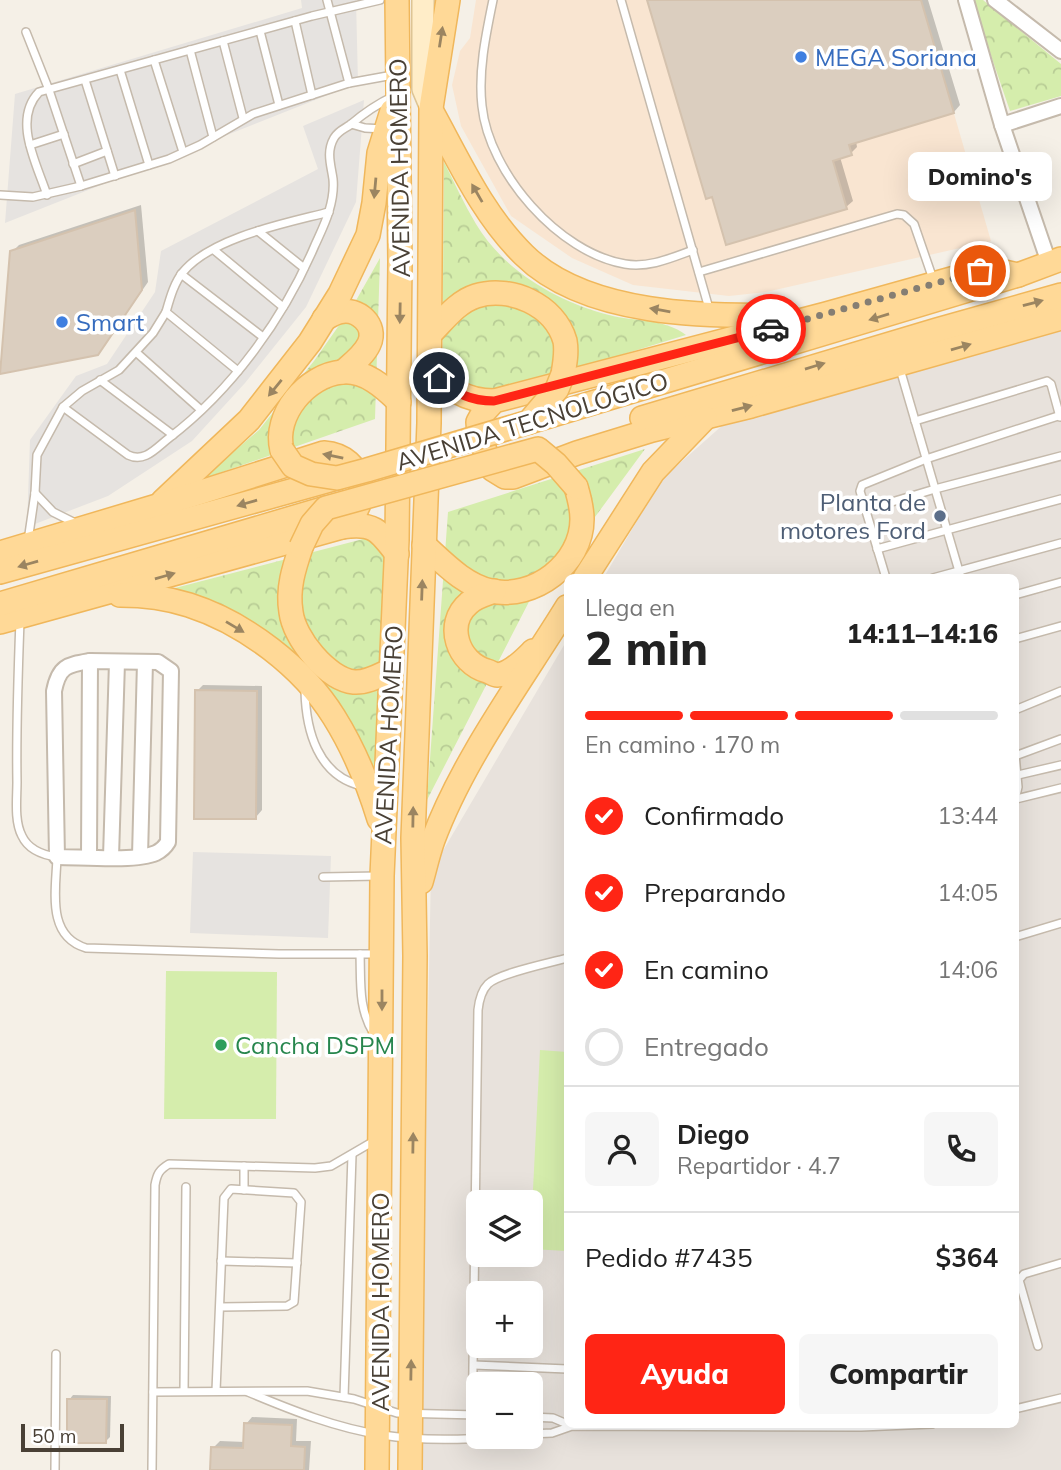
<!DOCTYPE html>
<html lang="es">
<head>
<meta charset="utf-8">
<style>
	:root { --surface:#fff; --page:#f6f6f6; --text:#222; --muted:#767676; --line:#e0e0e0; --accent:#ff2515 }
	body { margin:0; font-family:Mulish,sans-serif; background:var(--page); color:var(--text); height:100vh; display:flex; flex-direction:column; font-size:26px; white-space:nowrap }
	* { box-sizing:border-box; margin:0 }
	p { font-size:23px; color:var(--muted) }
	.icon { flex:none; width:38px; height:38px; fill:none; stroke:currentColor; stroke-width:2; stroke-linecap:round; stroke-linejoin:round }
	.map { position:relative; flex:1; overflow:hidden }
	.sheet { position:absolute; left:564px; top:574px; width:455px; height:854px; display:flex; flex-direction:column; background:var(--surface); border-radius:10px; box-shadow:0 7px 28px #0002 }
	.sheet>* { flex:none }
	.buttons { position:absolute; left:466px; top:1190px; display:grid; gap:14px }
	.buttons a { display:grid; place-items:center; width:77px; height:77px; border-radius:10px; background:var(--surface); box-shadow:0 7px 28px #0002; font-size:35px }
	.scale { position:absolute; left:21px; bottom:18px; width:103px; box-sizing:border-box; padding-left:7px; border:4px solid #494035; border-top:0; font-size:19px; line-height:24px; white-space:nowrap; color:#494035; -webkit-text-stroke:5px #fff; paint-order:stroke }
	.pin { position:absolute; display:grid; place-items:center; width:60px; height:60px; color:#fff; margin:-30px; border:4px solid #fff; border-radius:50%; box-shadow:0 2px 7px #0007 }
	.courier { position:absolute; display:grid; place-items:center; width:70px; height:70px; margin:-35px; border:5px solid #ff2515; border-radius:50%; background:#fff; color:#222; box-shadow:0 2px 9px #0007 }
	.bubble { position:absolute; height:49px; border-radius:10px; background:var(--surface); box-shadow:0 7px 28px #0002; font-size:23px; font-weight:800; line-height:49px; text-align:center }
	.overview em { font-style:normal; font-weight:800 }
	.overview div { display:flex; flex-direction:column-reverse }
	.overview { display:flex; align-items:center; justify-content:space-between; height:119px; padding:0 21px }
	h1 { font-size:46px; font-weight:800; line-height:52px }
	.bar { display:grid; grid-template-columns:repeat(4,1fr); gap:10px 7px; align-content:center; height:84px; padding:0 21px }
	.bar i { height:9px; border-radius:5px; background:var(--line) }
	.bar .active { background:var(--accent) }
	.bar p { grid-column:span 4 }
	.line { display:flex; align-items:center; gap:18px; padding:0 21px; border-top:2px solid var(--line) }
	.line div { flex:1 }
	.round { display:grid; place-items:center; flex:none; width:74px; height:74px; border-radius:10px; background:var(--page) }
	ol { padding:0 21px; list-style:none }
	li { display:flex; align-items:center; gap:21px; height:77px }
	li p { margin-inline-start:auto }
	li .icon { padding:7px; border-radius:50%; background:var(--accent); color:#fff; stroke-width:4 }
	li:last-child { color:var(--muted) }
	li i { width:38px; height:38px; border:4px solid var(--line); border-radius:50% }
	.button { display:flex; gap:14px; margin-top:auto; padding:14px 21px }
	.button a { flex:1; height:80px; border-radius:10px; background:var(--accent); color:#fff; font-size:28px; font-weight:800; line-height:80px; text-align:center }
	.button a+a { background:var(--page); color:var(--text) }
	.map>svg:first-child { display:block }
	.commercial { fill:#f9e5d1 }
	.industrial { fill:#e8e2dc; fill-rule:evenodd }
	.park { fill:url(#park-crowns) }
	.pitch { fill:#d5edac }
	.parking { fill:#e6e3e0 }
	.shadow { fill:#0003 }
	.building { fill:#dbcebf; stroke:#d4c2ae; stroke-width:2 }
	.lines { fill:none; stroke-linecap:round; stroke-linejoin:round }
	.lane-casing { stroke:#c5baac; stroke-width:10 }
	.street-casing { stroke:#c5baac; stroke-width:18 }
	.secondary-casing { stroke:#ddc495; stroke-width:24 }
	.primary-casing { stroke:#f0b75b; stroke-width:26 }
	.lane { stroke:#fff; stroke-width:7 }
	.street { stroke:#fff; stroke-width:14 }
	.secondary { stroke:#ffedc8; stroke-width:21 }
	.primary { stroke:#ffd997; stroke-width:23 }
	.primary-bridge-casing { stroke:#f0b75b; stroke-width:26; stroke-linecap:butt }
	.primary-bridge { stroke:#ffd997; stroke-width:23 }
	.oneway { fill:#9b8561 }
	.done { stroke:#857e73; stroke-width:7; stroke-dasharray:0 12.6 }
	.route { stroke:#ff2515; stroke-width:9 }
	.shop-dot { fill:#3f7fe0; stroke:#fff; stroke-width:2.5 }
	.service-dot { fill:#5c6f8a; stroke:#fff; stroke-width:2.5 }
	.leisure-dot { fill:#2e9e5b; stroke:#fff; stroke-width:2.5 }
	.labels { text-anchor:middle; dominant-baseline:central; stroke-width:7; stroke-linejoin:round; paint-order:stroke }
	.shop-label { font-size:24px; fill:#366cbe; stroke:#fff; text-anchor:start }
	.street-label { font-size:24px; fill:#494035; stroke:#fff }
	.service-label { font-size:24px; fill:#4e5e75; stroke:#fff; text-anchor:end }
	.leisure-label { font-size:24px; fill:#27864d; stroke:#fff; text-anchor:start }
</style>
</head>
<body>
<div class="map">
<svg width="1061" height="1470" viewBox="0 0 1061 1470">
	<defs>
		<pattern id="park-crowns" width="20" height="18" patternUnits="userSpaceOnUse" patternTransform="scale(1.75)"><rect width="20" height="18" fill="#d5edac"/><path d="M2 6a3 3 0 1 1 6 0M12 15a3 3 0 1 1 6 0" fill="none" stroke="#b8cc95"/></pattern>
	</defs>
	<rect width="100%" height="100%" fill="#f5f0e7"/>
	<polygon class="commercial" points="476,0 921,0 991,241 766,292 729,296 633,285 572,258 511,216 461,126 452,85 460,51 470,38"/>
	<path class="industrial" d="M 1061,316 L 1061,1470 L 419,1470 L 431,871 L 567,640 L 567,1424 L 1015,1424 L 1015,578 L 604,577 L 661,480 L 734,415 ZM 478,1202 L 530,1202 L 530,1255 L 478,1255 ZM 478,1293 L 530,1293 L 530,1346 L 478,1346 ZM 478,1384 L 530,1384 L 530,1437 L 478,1437 Z"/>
	<g class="park">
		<polygon points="972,0 983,0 1061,64 1061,96 1010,111"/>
		<path d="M 444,162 C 454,182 464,204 476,224 C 504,271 558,302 609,315 C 635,322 664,318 686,335 L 562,373 L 442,403 Z"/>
		<polygon points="380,258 375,419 202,479 259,430 314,361 354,304"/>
		<polygon points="645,449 581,536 533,594 427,800 448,512"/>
		<polygon points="386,533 375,777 297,657 252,621 175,588"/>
	</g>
	<g class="pitch">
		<polygon points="166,971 277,972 276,1119 164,1119"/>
		<polygon points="540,1050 567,1052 567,1251 530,1249"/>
	</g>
	<g class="parking">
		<polygon points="301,0 356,0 358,83 5,223 15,94 302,8"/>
		<polygon points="364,100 356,202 306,307 245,383 192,441 108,496 27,527 30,440 76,376 107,364 155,292 161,251 318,169 303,126"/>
		<polygon points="193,852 331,856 328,938 190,933"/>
	</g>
	<g class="shadow">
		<polygon points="648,0 928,0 960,105 954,112 856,141 857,147 851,153 840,157 853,201 846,207"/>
		<polygon points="141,205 148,282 104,346 12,252 19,245"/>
		<polygon points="203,685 262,686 262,810 256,817 197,691"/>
		<polygon points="73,1395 111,1396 110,1437 106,1441 69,1400"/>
		<polygon points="252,1417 297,1419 296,1441 311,1441 309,1470 212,1470 213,1448 220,1441 245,1442 246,1424"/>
	</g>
	<g class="building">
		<polygon points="647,0 921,0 954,113 849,145 852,155 833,161 847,209 726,245 712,197 706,199"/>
		<polygon points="135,210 142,290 98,355 0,374 10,251"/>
		<polygon points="195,690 257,691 256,819 194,819"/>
		<polygon points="67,1399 107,1399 106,1443 67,1443"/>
		<polygon points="244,1423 292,1425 291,1446 305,1447 304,1470 210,1470 211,1447 243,1448"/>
	</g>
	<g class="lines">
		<defs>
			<g id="lane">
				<polyline points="327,0 349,83"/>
				<path d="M 493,0 C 486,34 478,71 482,106 C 489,173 559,253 625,264 C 649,268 671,258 693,250"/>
				<polyline points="621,0 710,312"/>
				<polyline points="295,21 312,95"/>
				<polyline points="260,31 279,105"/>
				<polyline points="26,32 49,90 81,186"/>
				<polyline points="223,41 243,118"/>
				<polyline points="190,50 213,137"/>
				<polyline points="154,60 183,152"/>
				<polyline points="120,70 149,165"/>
				<polyline points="85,80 115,176"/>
				<polyline points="351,124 365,128 384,129"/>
				<polyline points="30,145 64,134"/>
				<polyline points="73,164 107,151"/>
				<polyline points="0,195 33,197 81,186 169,159 200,145 253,114 349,83 393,75"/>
				<path d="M 47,195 C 37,164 12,120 39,92 L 312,16 L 380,0"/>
				<polyline points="258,231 304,268"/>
				<polyline points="214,250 283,307"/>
				<polyline points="699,272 897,214 904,215 914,224 934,282"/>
				<polyline points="181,274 263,337"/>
				<polyline points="137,353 201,410"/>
				<polyline points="900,369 961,578"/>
				<path d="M 238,371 L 166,312 C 170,298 174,283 183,272 C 212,237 287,223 329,212"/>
				<polyline points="100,380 173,435"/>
				<path d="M 63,407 L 128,455 C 145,463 156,448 169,438 C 232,390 284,318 315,245 C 320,234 326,222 329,211 C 332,201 334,189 333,179 C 331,165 326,152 334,138 C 338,131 344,129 350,125 C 364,113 377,104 394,96"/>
				<polyline points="915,421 1047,381 1051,384 1060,417"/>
				<polyline points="35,493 53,512 77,524"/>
				<polyline points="865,510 935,489 1061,456"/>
				<polyline points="28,541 35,493 37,455 63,407 82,391 119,370 153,333 166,312"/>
				<polyline points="877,549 1061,499"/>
				<polyline points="886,578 860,491 862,485 926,459 1061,415"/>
				<polyline points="933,578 1061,543"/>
				<polyline points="1015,595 1061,582"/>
				<path d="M 20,620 C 18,674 16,728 17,782 C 17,798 14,821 22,836 C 28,849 43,855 57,857 C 56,890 46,936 86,948 L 279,954 L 378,954"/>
				<polyline points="1015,639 1061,626"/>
				<path d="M 305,691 C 306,731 318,776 362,786"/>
				<polyline points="1015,710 1061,691"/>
				<polyline points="1015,754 1018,787 1015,800"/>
				<polyline points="1015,756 1061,739"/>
				<polyline points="1018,775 1061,765"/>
				<polyline points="1016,799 1061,788"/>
				<polyline points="323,877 379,876"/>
				<polyline points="1015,937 1061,923"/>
				<path d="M 360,954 C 361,982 358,1009 374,1034"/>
				<polyline points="244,1166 244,1190"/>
				<polyline points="221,1261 297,1263"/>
				<polyline points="1038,1346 1019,1280 1024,1274 1061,1263"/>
				<polyline points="474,1365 567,1369"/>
				<polyline points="184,1391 186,1187"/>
				<polyline points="216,1391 224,1198 231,1189 294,1193 301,1202 294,1302 287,1306 220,1307"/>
				<polyline points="153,1392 307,1391 354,1399 397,1413 477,1415"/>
				<path d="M 248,1392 C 291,1410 336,1428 382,1435 C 420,1441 461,1440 500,1437"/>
				<polyline points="344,1397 352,1155"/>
				<polyline points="1015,1409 1061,1398"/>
				<polyline points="530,1417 553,1418 567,1424"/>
				<polyline points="530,1434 552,1433 572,1426 861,1427 932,1424"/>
				<path d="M 472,1438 L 478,1010 C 479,1001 481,991 488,984 C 499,973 550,963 567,958"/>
				<polyline points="55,1470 56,1354"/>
				<path d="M 152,1470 L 155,1185 C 157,1174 159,1170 169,1164 L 315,1168 L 331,1166 L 374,1141"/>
			</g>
			<g id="street">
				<polyline points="966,0 1002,125 1049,263"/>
				<polyline points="995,0 1061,51"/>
				<polyline points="1002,125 1061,106"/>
				<path d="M 90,661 L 158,662 L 171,671 L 168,842 C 165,847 162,850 156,853 C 135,862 82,857 57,857 L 54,691 C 59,666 67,665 90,661 Z"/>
				<polyline points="140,856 145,662"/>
				<polyline points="89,857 90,661"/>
				<polyline points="111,857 117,662"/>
			</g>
			<polyline id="secondary" points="423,0 423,89 431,108"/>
			<g id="primary">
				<path d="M 432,112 C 459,161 483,215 524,255 C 586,316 707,317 788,315"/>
				<polyline points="1018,275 991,269 969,274 826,314 494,401 483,413 478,422 479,435 492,469 505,477 513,477 577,453 652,430 751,406 1061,318"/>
				<path d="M 324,319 C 328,317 334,313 339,312 C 357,307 378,325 369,344 C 364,355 352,364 343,372"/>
				<path d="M 430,334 C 444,320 457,302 476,296 C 510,285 555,305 565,341 C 567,352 565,363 563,374"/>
				<path d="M 429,365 C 447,388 464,401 494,401"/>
				<polyline points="642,418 937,330 1061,295"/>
				<polyline points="529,422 1018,275 1061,259"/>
				<path d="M 282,450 C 273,415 307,375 342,372 C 365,370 384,387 399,402"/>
				<polyline points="163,501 249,420 310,342 340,294 368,235 374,203 379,153 392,111"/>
				<path d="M 342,527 C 373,522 379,530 397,554"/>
				<path d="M 424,545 C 444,563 464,585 491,591 C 534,600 582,564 582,519 C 582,507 579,497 576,487"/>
				<path d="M 301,547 C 294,568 287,589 291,612 C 294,638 327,679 354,682 C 367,683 380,675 391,670"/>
				<path d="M 0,553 L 157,506 L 324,453 C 365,456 373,504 342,527 L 0,622"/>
				<polyline points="0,572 337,478"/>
				<polyline points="585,578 653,472 705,418"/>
				<path d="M 494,591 C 486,594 475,597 469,603 C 444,624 458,663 487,671 C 491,672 494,675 497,675 C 511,674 524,660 533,651"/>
				<path d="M 120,595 C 143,595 167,598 189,605 C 245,623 303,667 334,717 C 354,749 368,783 379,819"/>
				<polyline points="0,604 326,508"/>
				<path d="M 421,882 C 425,868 428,854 433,840 C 463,759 522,680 567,607"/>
				<polyline points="377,1470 382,876 397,540 400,262 397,0"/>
				<polyline points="410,1470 415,956 413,838 429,423 431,108 448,0"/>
			</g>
		</defs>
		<use href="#lane" class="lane-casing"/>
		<use href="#street" class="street-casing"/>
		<use href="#secondary" class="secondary-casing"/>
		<use href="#primary" class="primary-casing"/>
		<use href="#lane" class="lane"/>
		<use href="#street" class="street"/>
		<use href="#secondary" class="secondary"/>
		<use href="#primary" class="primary"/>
		<defs>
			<g id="primary-bridge">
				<polyline points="282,450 293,466 311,474 337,478 367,470 529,422 557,389 563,374"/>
				<polyline points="301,547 312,524 326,508 538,449 556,464 576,487"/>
			</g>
		</defs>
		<use href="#primary-bridge" class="primary-bridge-casing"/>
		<use href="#primary-bridge" class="primary-bridge"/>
	</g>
	<defs><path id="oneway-solid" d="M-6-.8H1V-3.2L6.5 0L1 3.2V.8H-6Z" transform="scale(1.75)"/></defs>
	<g class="oneway">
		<use href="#oneway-solid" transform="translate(441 37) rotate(-81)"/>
		<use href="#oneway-solid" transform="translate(375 188) rotate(95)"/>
		<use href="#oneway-solid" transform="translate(477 193) rotate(-120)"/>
		<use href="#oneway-solid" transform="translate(1033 303) rotate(-15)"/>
		<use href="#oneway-solid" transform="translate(660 310) rotate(-170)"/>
		<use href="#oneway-solid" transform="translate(400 313) rotate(91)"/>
		<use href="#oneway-solid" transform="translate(879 317) rotate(163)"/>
		<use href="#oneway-solid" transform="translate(961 347) rotate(-16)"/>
		<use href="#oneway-solid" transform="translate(815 366) rotate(-17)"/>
		<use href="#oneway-solid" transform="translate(275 388) rotate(129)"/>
		<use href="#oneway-solid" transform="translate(742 408) rotate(-15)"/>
		<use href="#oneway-solid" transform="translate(333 456) rotate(-168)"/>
		<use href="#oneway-solid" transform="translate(247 503) rotate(164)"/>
		<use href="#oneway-solid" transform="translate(28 564) rotate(164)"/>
		<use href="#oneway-solid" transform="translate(165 576) rotate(-16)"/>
		<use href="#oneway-solid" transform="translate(422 590) rotate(-88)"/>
		<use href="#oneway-solid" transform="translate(235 627) rotate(31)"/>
		<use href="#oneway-solid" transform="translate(413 817) rotate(-89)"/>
		<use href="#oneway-solid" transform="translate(382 1000) rotate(90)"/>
		<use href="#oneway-solid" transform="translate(413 1143) rotate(-89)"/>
		<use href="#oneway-solid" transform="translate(411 1370) rotate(-89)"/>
	</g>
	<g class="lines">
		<polyline class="done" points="771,329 980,271"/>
		<path class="route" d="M 439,378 C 456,394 471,401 494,401 L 771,329"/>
	</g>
	<g class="shop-dot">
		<circle cx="801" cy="57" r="7"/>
		<circle cx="62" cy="322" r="7"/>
	</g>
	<circle class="service-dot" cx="940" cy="516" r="7"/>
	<circle class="leisure-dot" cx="221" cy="1045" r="7"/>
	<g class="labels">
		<g class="shop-label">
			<text x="815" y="57">MEGA Soriana</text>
			<text x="76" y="322">Smart</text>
		</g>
		<g class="street-label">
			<text transform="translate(399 168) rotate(-91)">AVENIDA HOMERO</text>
			<text transform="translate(532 421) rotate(-17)">AVENIDA TECNOLÓGICO</text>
			<text transform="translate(388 735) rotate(-87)">AVENIDA HOMERO</text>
			<text transform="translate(380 1302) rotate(-90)">AVENIDA HOMERO</text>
		</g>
		<g class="service-label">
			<text x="926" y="502">Planta de<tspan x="926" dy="28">motores Ford</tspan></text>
		</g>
		<g class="leisure-label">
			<text x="235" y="1045">Cancha DSPM</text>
		</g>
	</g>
</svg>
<div class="buttons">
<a><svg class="icon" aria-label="layers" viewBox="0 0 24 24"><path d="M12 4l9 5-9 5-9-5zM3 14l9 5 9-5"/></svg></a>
<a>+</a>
<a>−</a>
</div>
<div class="scale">50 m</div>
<div class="pin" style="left:980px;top:271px;background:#ea580c"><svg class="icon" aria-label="bag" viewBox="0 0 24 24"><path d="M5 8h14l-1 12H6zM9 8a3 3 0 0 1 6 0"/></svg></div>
<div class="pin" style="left:439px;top:378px;background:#1f2937"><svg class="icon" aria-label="home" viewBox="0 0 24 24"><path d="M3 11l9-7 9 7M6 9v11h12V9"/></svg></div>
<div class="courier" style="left:771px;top:329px"><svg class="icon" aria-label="car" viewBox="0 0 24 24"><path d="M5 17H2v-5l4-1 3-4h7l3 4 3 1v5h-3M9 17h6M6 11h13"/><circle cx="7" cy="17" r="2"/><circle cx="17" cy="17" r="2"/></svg></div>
<div class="bubble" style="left:908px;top:152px;width:144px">Domino's</div>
<section class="sheet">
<div class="overview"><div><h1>2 min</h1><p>Llega en</p></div><em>14:11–14:16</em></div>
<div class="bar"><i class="active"></i><i class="active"></i><i class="active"></i><i></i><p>En camino · 170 m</p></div>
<ol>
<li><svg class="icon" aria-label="check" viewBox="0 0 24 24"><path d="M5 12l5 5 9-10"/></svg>Confirmado<p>13:44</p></li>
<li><svg class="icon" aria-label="check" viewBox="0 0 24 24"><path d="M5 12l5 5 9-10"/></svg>Preparando<p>14:05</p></li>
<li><svg class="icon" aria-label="check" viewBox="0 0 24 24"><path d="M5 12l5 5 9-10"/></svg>En camino<p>14:06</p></li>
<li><i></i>Entregado</li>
</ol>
<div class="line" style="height:126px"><a class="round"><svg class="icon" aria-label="person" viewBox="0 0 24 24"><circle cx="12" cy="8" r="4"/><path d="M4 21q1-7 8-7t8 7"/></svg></a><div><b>Diego</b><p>Repartidor · 4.7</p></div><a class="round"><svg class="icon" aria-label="phone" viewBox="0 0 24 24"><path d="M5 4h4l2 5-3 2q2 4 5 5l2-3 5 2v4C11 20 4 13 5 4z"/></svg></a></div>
<div class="line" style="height:91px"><div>Pedido #7435</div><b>$364</b></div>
<div class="button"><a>Ayuda</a><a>Compartir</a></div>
</section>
</div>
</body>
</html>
